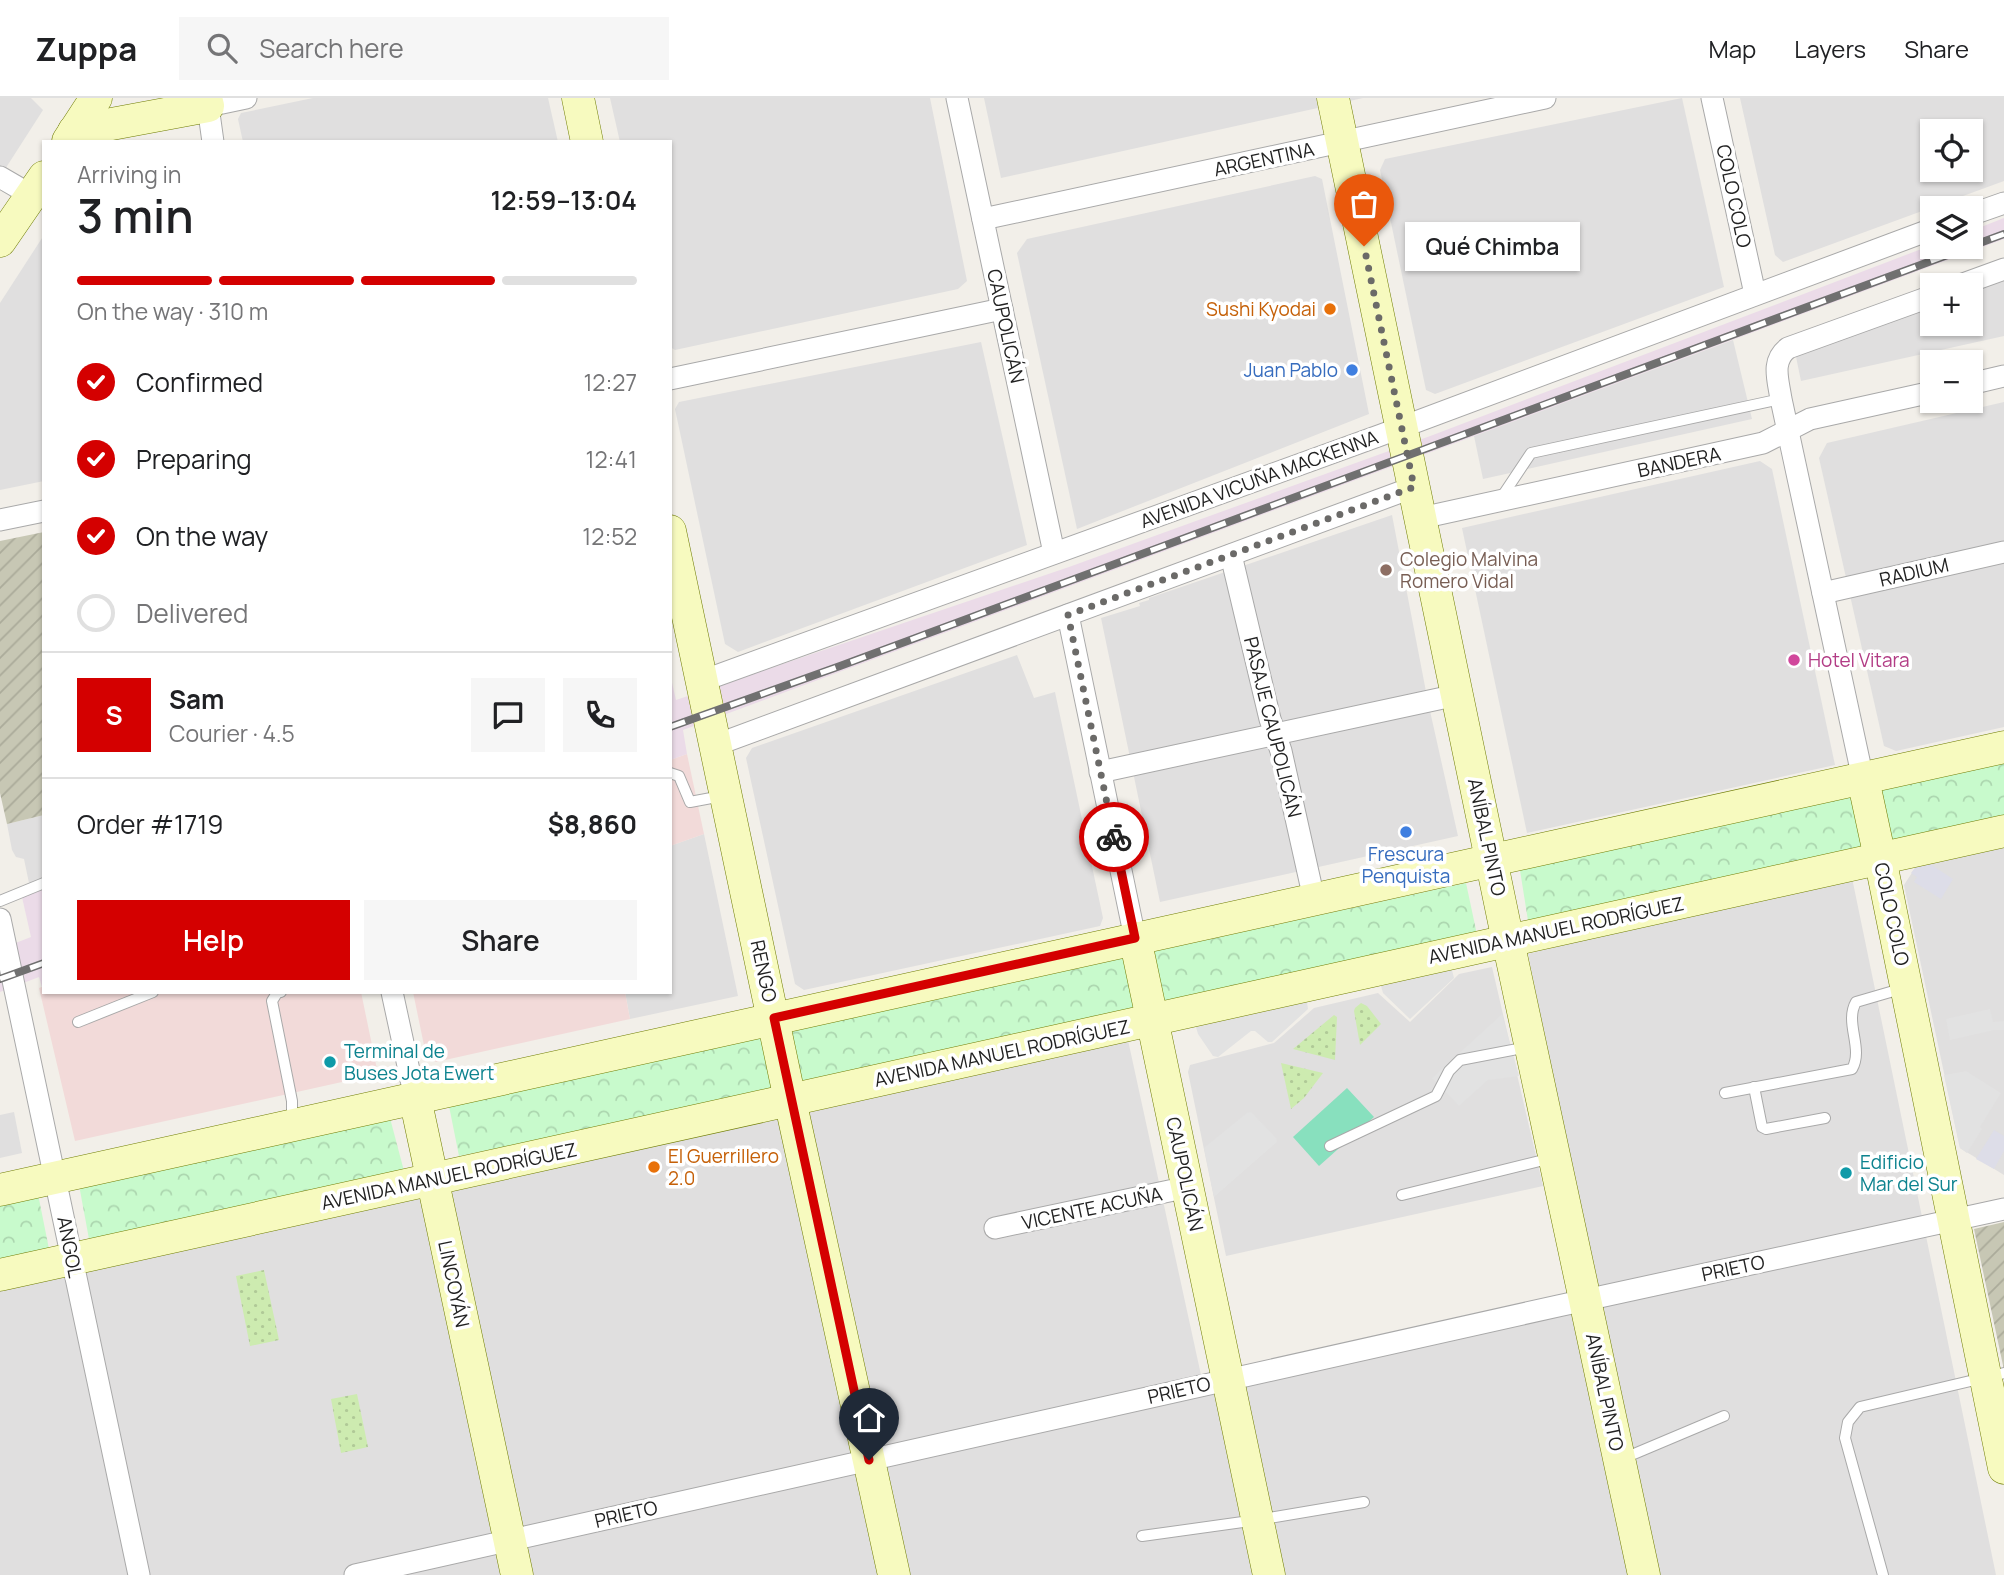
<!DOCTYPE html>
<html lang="en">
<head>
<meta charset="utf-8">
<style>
	:root { --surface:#fff; --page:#f6f6f6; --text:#202124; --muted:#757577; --line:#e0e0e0; --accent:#d40000 }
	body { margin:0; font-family:Manrope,sans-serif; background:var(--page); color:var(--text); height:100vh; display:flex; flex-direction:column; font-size:26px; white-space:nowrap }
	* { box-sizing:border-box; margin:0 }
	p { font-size:23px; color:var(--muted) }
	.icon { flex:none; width:38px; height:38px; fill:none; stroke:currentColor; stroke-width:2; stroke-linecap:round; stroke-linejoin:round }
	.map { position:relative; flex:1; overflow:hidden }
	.side { position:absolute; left:42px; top:42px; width:630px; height:854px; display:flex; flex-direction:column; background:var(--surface); border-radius:0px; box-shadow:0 2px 5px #0004 }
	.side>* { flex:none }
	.buttons { position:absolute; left:1920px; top:21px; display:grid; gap:14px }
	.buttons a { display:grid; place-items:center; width:63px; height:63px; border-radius:0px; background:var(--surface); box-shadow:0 2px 5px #0004; font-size:35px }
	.pin { position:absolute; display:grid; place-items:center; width:60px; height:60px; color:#fff; margin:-72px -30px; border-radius:50% 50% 50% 0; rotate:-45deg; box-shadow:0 0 7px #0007 }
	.pin .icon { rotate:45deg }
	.courier { position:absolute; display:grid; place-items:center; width:70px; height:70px; margin:-35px; border:5px solid #d40000; border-radius:50%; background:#fff; color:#222; box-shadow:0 2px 9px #0007 }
	.bubble { position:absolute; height:49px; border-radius:0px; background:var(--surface); box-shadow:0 2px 5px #0004; font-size:23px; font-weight:600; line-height:49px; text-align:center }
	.headline em { font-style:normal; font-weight:600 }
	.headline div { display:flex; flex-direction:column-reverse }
	.headline { display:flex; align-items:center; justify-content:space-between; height:119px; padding:0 35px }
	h1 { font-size:46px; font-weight:600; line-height:52px }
	.bar { display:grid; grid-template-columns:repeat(4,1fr); gap:10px 7px; align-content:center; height:84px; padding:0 35px }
	.bar i { height:9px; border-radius:5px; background:var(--line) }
	.bar .active { background:var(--accent) }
	.bar p { grid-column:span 4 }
	.line { display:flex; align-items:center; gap:18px; padding:0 35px; border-top:2px solid var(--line) }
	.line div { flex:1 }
	.round { display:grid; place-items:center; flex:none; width:74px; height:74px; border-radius:0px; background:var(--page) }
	ol { padding:0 35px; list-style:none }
	li { display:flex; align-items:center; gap:21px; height:77px }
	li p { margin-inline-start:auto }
	li .icon { padding:7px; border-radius:50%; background:var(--accent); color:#fff; stroke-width:4 }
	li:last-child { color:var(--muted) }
	li i { width:38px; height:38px; border:4px solid var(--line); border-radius:50% }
	.action { display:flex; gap:14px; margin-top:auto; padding:14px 35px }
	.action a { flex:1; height:80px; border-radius:0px; background:var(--accent); color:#fff; font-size:28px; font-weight:600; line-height:80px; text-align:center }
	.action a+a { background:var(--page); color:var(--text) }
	header { display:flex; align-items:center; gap:42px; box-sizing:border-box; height:98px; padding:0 35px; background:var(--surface); border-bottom:2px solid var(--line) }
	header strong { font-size:33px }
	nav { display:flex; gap:38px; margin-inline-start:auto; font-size:24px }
	.search { width:490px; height:63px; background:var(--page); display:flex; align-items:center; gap:18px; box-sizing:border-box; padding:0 24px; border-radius:0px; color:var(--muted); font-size:26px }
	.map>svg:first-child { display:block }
	.residential { fill:#e0dfdf; fill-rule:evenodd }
	.commercial { fill:#f2dad9 }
	.railway { fill:#ebdbe8 }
	.construction { fill:url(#construction-furrows) }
	.grass { fill:url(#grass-dots) }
	.park { fill:url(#park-crowns) }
	.pitch { fill:#88e0be }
	.parking { fill:#e2e2e2 }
	.plaza { fill:#dddde8 }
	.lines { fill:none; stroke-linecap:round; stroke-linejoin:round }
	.lane-casing { stroke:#a9a9a9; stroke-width:12 }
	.street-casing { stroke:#a9a9a9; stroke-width:23 }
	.secondary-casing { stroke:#707d05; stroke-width:33 }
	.lane { stroke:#fff; stroke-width:10 }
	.street { stroke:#fff; stroke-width:21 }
	.secondary { stroke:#f7fabf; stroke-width:32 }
	.rail-casing { stroke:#707070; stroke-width:8 }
	.rail { stroke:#fff; stroke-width:5; stroke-dasharray:16; stroke-linecap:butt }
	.done { stroke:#6b6a68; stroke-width:7; stroke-dasharray:0 12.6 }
	.route { stroke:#d40000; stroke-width:9 }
	.food-dot { fill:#e8710a; stroke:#fff; stroke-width:2.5 }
	.shop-dot { fill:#3f7fe0; stroke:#fff; stroke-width:2.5 }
	.education-dot { fill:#8d6e63; stroke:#fff; stroke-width:2.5 }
	.hotel-dot { fill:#d1479c; stroke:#fff; stroke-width:2.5 }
	.culture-dot { fill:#0f9aa8; stroke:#fff; stroke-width:2.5 }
	.labels { text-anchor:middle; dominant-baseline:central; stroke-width:7; stroke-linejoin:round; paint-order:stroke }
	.street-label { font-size:19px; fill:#222; stroke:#fff }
	.food-label { font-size:19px; fill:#c56008; stroke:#fff; text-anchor:end }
	.shop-label { font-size:19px; fill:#366cbe; stroke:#fff; text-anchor:end }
	.education-label { font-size:19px; fill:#785e54; stroke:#fff; text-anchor:start }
	.hotel-label { font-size:19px; fill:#b23c85; stroke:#fff; text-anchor:start }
	.culture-label { font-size:19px; fill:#0d838f; stroke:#fff; text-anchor:start }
</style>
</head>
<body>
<header>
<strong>Zuppa</strong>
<div class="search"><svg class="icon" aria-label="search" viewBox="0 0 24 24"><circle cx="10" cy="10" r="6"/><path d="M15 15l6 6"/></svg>Search here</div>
<nav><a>Map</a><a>Layers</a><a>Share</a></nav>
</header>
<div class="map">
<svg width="2004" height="1477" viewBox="0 0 2004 1477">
	<defs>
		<pattern id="construction-furrows" width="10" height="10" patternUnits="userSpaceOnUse" patternTransform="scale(1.75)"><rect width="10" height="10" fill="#c7c7b4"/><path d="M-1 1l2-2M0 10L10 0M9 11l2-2" fill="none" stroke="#abab9a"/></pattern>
		<pattern id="grass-dots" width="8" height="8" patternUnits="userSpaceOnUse" patternTransform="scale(1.75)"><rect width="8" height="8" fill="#cdebb0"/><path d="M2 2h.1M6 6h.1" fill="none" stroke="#b0c997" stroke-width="1.8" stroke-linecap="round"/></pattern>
		<pattern id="park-crowns" width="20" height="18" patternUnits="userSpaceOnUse" patternTransform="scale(1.75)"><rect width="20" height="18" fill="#c8facc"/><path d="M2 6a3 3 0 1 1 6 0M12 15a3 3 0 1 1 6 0" fill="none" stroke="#acd6af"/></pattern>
	</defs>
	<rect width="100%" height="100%" fill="#f2efe9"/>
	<g class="residential">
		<polygon points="0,0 31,0 43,12 0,79"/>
		<polygon points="313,0 548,0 558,44 243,44 238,21 241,15"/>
		<polygon points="610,0 930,0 967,183 958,191 675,252 670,249 670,44 620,44"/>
		<polygon points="984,0 1363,0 1001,80"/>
		<polygon points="1682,0 1724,189 1435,296 1426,292 1380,72 1385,61"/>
		<path d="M 1740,0 L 2004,0 L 2004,83 L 1783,164 L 1775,157 ZM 1932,33 L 1970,33 L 1970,72 L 1932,72 Z"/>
		<polygon points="1315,78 1322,81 1369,316 1077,431 1017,155 1027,141"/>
		<polygon points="44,137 44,383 0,392 0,205"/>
		<polygon points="2004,177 2004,238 1801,283 1795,254 1932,204 1932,226 1970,226 1971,189"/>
		<polygon points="1733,242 1752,321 1483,381 1474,338"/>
		<polygon points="981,244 1027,447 738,554 725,546 675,311 679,304"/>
		<polygon points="2004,304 2004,629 1896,653 1884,648 1819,360 1827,345"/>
		<polygon points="1760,363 1772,371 1835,667 1527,735 1462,430"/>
		<polygon points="1392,417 1428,604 1458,738 1160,804 1101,520 1140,508 1139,505 1149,502 1149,500"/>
		<polygon points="1017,557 1034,600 1055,594 1103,820 1100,828 804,892 795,886 746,660 752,650"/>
		<polygon points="44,717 44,780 29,785 24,761 16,759 12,752 7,726"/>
		<polygon points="704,736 738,898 630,921 625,894 670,894 670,748"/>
		<polygon points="2004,741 2004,1077 1960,1050 1904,787 1923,758"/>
		<polygon points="1851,775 1996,1477 0,1477 0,1184 1126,933 1201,1277 1598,1195 1528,856"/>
		<polygon points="1492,869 1543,1088 1226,1158 1188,974 1190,967 1274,945 1314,910 1378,895 1410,924 1459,876"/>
		<polygon points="14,1014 22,1055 0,1060 0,1017"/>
	</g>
	<g class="commercial">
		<polygon points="687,656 704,736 670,748 670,662"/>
		<polygon points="44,888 44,894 361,894 378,976 75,1043 39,890"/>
		<polygon points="413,894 625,894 630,921 436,964 426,957"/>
	</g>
	<g class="railway">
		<polygon points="2004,120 2004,141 683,632 687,656 670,662 670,576 676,602 1069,469 1433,337 1932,147 1970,149 1971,133"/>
		<polygon points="44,791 44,888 42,889 39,879 0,894 0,851 31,839 22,799"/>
	</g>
	<g class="construction">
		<polygon points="44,434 44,717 7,726 0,695 0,443"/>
		<polygon points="2004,1124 2004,1272 1974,1131"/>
	</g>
	<g class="grass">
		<polygon points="1361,905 1367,908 1381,926 1360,947 1354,913 1355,910"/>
		<polygon points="1334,917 1337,919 1335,962 1293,951"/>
		<polygon points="1281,965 1323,975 1304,1000 1291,1011"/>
		<polygon points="264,1172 279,1242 250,1248 236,1178"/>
		<polygon points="357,1296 368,1349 341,1355 331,1301"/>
	</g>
	<g class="park">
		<polygon points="2004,661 2004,718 1529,829 1519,766"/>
		<polygon points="1466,785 1479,846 459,1058 449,1008"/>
		<polygon points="390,1020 404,1073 89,1141 79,1087"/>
		<polygon points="38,1096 49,1151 0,1162 0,1104"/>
	</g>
	<polygon class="pitch" points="1347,990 1374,1019 1319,1068 1293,1039"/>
	<g class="parking">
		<polygon points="1452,872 1454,880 1410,921 1383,895 1381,888"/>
		<polygon points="1307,904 1308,911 1272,944 1268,944 1255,933 1251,933 1218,959 1213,958 1198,936 1196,929"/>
		<polygon points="1990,911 1993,924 2004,923 2004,932 1994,932 1950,942 1946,921"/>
		<polygon points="1502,916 1519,978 1488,982 1459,1008 1432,980"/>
		<polygon points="1966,973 2001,995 1980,1029 1982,1031 1967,1055 1960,1050 1944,977"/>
		<polygon points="1251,1014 1276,1040 1277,1044 1214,1099 1204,1050 1247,1015"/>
	</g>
	<g class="plaza">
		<polygon points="1927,764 1953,781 1941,801 1914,784 1917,779 1911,775 1918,766 1924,769"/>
		<polygon points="1994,1032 2004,1038 2004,1053 1994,1071 1976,1061"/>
	</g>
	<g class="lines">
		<defs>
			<g id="lane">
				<polyline points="1501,400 1531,355 1781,301"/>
				<polyline points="670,675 679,678 690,704 722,698"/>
				<polyline points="0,803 44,785"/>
				<polyline points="281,894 277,895 272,903 292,1003 292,1025"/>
				<polyline points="78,924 153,894"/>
				<polyline points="1754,989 1762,1029 1766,1031 1825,1020"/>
				<path d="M 1725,995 L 1852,971 C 1864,950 1844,925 1856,904 L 1904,890"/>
				<polyline points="1330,1048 1436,998 1449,973 1460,962 1528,949"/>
				<polyline points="1402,1097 1552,1060"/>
				<polyline points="1622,1361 1724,1318"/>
				<polyline points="1142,1438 1257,1422 1364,1404"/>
				<polyline points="1883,1477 1845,1340 1848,1324 1860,1309 2004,1275"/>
			</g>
			<g id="street">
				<polyline points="957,0 1054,455"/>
				<polyline points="1712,0 1755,196"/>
				<polyline points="213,44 208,8 246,0"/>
				<polyline points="0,79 31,97"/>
				<polyline points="1970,117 2004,105"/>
				<polyline points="983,121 1545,0"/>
				<polyline points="1960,187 2004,171"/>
				<polyline points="670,281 1002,211"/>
				<polyline points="1970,286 2004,278"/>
				<polyline points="1421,420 1763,345 1810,321 1932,294"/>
				<polyline points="0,422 44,413"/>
				<polyline points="1231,457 1270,621 1281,653 1314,801"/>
				<polyline points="1823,495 2004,454"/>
				<polyline points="1068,517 1135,840"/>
				<polyline points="702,583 1381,337 1932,131"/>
				<polyline points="716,647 1414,389"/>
				<polyline points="1100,674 1457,597"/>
				<path d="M 1863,681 L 1781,301 C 1778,281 1771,263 1788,250 L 1932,198"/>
				<polyline points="0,821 139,1477"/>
				<polyline points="392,894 415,1000"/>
				<polyline points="995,1130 1188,1089"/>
				<polyline points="355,1477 1558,1208 2004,1111"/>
			</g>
			<g id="secondary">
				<polyline points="578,0 587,44"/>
				<polyline points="1333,0 1508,843 1644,1477"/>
				<polyline points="74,33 208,8 206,0"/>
				<polyline points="68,43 96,0"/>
				<polyline points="0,143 44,79"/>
				<polyline points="670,433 790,1002 894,1477"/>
				<polyline points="1863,681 1880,760 2004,1370"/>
				<polyline points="1135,840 1269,1477"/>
				<polyline points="415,1000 517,1477"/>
				<polyline points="0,1092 2004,649"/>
				<polyline points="0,1177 2004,733"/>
			</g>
		</defs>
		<use href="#lane" class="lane-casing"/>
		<use href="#street" class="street-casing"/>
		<use href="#secondary" class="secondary-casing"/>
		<use href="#lane" class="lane"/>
		<use href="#street" class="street"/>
		<use href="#secondary" class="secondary"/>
		<defs>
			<g id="rail">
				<polyline points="670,629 840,568 2004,136"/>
				<polyline points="0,881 44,865"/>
			</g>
		</defs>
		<use href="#rail" class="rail-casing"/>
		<use href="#rail" class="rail"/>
	</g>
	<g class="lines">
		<polyline class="done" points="1114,739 1068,517 1414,389 1364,148"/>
		<polyline class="route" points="869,1362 774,920 1135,840 1114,739"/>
	</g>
	<g class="food-dot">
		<circle cx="1330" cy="211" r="7"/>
		<circle cx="654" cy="1069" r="7"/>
	</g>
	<g class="shop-dot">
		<circle cx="1352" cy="272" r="7"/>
		<circle cx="1406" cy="734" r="7"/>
	</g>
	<circle class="education-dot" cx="1386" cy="472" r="7"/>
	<circle class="hotel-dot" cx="1794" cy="562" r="7"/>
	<g class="culture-dot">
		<circle cx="330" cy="964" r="7"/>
		<circle cx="1846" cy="1075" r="7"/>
	</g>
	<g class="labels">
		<g class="street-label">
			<text transform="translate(1264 61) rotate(-12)">ARGENTINA</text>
			<text transform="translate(1734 98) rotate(78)">COLO COLO</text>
			<text transform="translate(1006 228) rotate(78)">CAUPOLICÁN</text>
			<text transform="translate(1679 364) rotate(-12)">BANDERA</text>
			<text transform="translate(1259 381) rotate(-20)">AVENIDA VICUÑA MACKENNA</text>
			<text transform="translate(1914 474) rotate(-13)">RADIUM</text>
			<text transform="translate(1273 629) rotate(76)">PASAJE CAUPOLICÁN</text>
			<text transform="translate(1487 739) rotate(78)">ANÍBAL PINTO</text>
			<text transform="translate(1892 816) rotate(78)">COLO COLO</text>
			<text transform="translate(1556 832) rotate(-12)">AVENIDA MANUEL RODRÍGUEZ</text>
			<text transform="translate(764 873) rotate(78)">RENGO</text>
			<text transform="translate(1002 955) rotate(-12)">AVENIDA MANUEL RODRÍGUEZ</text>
			<text transform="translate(1185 1076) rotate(78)">CAUPOLICÁN</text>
			<text transform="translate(449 1078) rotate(-12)">AVENIDA MANUEL RODRÍGUEZ</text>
			<text transform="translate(1092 1110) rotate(-12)">VICENTE ACUÑA</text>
			<text transform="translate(70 1149) rotate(79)">ANGOL</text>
			<text transform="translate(1733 1170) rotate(-12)">PRIETO</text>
			<text transform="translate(454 1186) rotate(78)">LINCOYÁN</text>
			<text transform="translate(1179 1292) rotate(-13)">PRIETO</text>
			<text transform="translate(1605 1294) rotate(78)">ANÍBAL PINTO</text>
			<text transform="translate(626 1416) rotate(-13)">PRIETO</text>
		</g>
		<g class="food-label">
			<text x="1316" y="211">Sushi Kyodai</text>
			<text x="668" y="1058" text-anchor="start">El Guerrillero<tspan x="668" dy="22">2.0</tspan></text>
		</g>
		<g class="shop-label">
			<text x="1338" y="272">Juan Pablo</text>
			<text x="1406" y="756" text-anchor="middle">Frescura<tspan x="1406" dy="22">Penquista</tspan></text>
		</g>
		<g class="education-label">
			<text x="1400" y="461">Colegio Malvina<tspan x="1400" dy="22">Romero Vidal</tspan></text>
		</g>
		<g class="hotel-label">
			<text x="1808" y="562">Hotel Vitara</text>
		</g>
		<g class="culture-label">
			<text x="344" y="953">Terminal de<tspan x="344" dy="22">Buses Jota Ewert</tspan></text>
			<text x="1860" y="1064">Edificio<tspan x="1860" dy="22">Mar del Sur</tspan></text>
		</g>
	</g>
</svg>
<div class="buttons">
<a><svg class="icon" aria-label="locate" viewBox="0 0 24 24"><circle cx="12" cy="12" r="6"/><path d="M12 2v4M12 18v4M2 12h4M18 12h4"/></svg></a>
<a><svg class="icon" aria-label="layers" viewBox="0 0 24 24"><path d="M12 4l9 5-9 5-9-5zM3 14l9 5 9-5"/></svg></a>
<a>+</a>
<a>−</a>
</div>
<div class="pin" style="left:1364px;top:148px;background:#ea580c"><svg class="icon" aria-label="bag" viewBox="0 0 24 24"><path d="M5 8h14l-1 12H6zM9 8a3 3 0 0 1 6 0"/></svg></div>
<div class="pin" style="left:869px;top:1362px;background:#1f2937"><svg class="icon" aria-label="home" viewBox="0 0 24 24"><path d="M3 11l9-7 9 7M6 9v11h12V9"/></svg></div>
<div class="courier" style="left:1114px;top:739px"><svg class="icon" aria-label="bike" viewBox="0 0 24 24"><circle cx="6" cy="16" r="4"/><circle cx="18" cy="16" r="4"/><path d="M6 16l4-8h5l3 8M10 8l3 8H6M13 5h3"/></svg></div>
<div class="bubble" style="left:1405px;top:124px;width:175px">Qué Chimba</div>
<section class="side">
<div class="headline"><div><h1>3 min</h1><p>Arriving in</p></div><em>12:59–13:04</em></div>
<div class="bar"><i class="active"></i><i class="active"></i><i class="active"></i><i></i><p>On the way · 310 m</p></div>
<ol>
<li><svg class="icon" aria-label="check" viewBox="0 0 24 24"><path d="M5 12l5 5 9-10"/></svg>Confirmed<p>12:27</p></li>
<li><svg class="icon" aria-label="check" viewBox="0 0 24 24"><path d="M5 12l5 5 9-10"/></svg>Preparing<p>12:41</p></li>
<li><svg class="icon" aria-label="check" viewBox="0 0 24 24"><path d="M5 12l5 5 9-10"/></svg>On the way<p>12:52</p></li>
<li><i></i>Delivered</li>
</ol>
<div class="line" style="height:126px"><b class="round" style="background:var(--accent);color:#fff">S</b><div><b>Sam</b><p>Courier · 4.5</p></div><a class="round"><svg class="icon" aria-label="chat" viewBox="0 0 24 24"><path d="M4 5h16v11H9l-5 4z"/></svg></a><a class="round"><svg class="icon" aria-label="phone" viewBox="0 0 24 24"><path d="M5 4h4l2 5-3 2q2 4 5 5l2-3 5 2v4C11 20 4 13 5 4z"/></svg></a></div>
<div class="line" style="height:91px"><div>Order #1719</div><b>$8,860</b></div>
<div class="action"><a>Help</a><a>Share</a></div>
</section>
</div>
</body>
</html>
